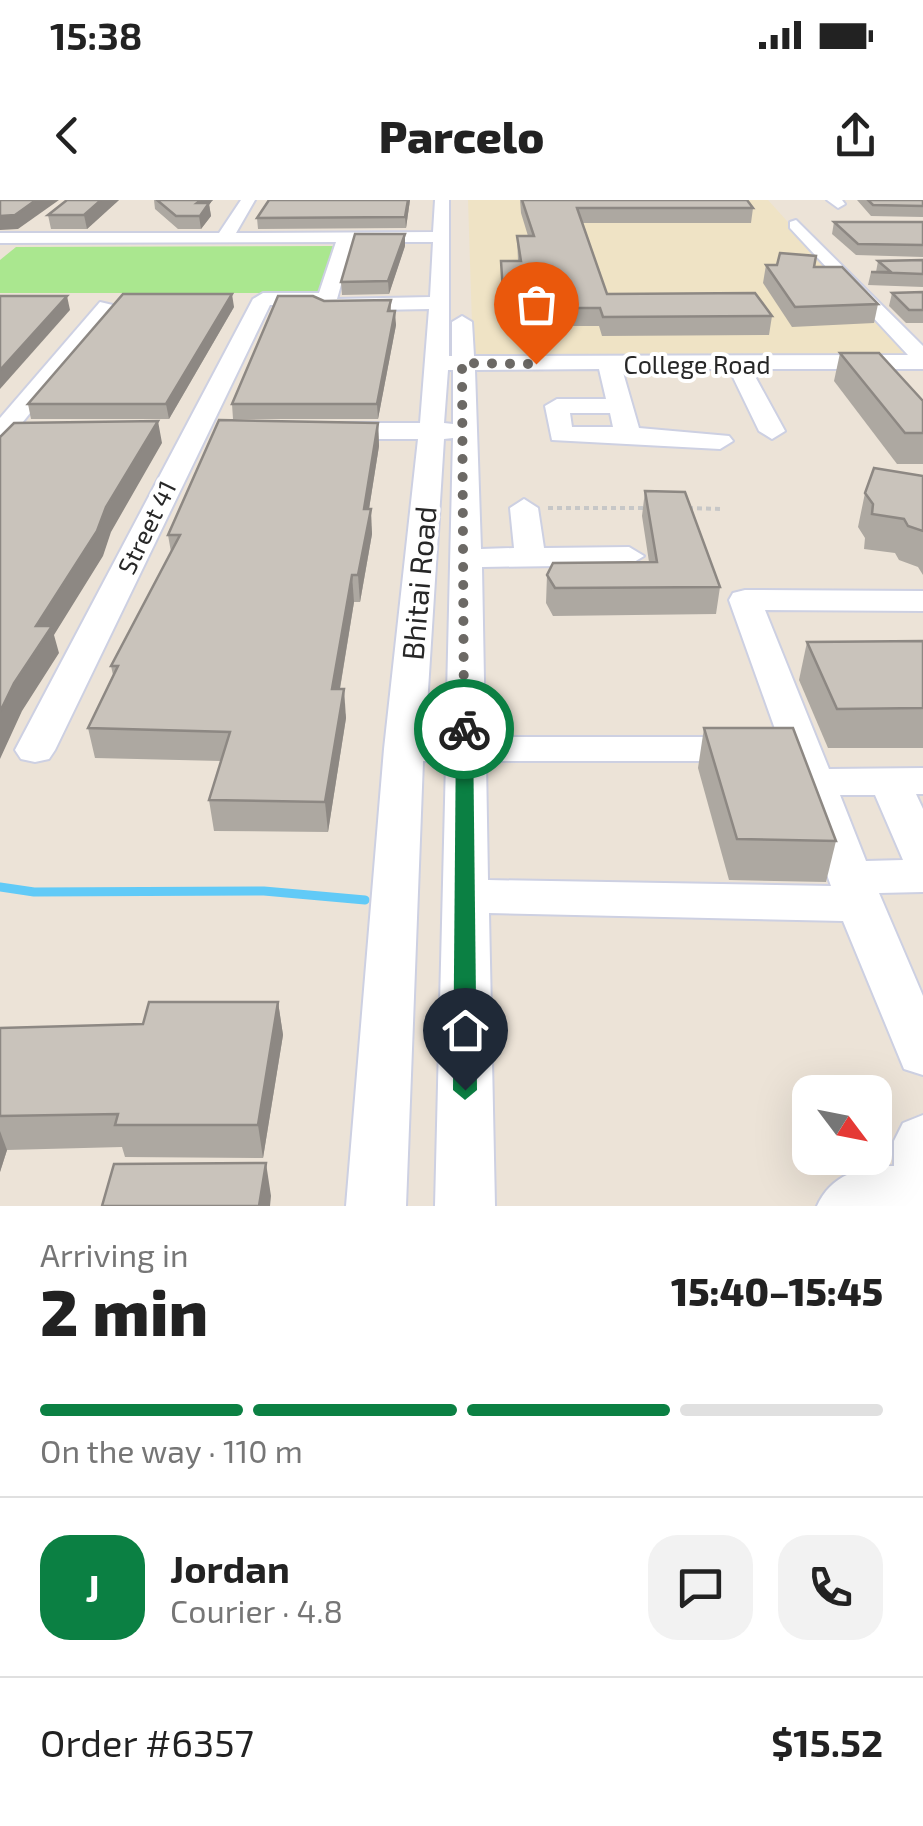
<!DOCTYPE html>
<html lang="en">
<head>
<meta charset="utf-8">
<style>
	:root { --surface:#fff; --page:#f2f2f2; --text:#222; --muted:#767676; --line:#e0e0e0; --accent:#0b8043 }
	body { margin:0; font-family:"Exo 2",sans-serif; background:var(--page); color:var(--text); height:100vh; display:flex; flex-direction:column; font-size:38px; white-space:nowrap }
	* { box-sizing:border-box; margin:0 }
	p { font-size:32px; color:var(--muted) }
	.icon { flex:none; width:55px; height:55px; fill:none; stroke:currentColor; stroke-width:2; stroke-linecap:round; stroke-linejoin:round }
	.map { position:relative; height:1006px; overflow:hidden }
	.drawer { display:flex; flex-direction:column; background:var(--surface); flex:1 }
	.drawer>* { flex:none }
	.needle { width:65px; rotate:122deg }
	.fabs { position:absolute; left:792px; top:875px; display:grid; gap:20px }
	.fabs a { display:grid; place-items:center; width:100px; height:100px; border-radius:20px; background:var(--surface); box-shadow:0 10px 40px #0002; font-size:50px }
	.pin { position:absolute; display:grid; place-items:center; width:85px; height:85px; color:#fff; margin:-102px -42px; border-radius:50% 50% 50% 0; rotate:-45deg; box-shadow:0 0 10px #0007 }
	.pin .icon { rotate:45deg }
	.courier { position:absolute; display:grid; place-items:center; width:100px; height:100px; margin:-50px; border:8px solid #0b8043; border-radius:50%; background:#fff; color:#222; box-shadow:0 2px 12px #0007 }
	.headline em { font-style:normal; font-weight:800 }
	.headline div { display:flex; flex-direction:column-reverse }
	.headline { display:flex; align-items:center; justify-content:space-between; height:170px; padding:0 40px }
	h1 { font-size:65px; font-weight:800; line-height:75px }
	.bar { display:grid; grid-template-columns:repeat(4,1fr); gap:15px 10px; align-content:center; height:120px; padding:0 40px }
	.bar i { height:12px; border-radius:8px; background:var(--line) }
	.bar .selected { background:var(--accent) }
	.bar p { grid-column:span 4 }
	.line { display:flex; align-items:center; gap:25px; padding:0 40px; border-top:2px solid var(--line) }
	.line div { flex:1 }
	.round { display:grid; place-items:center; flex:none; width:105px; height:105px; border-radius:30px; background:var(--page) }
	.status { display:flex; justify-content:space-between; align-items:center; height:70px; padding:0 50px; background:var(--surface); direction:ltr }
	.status svg { height:28px; fill:currentColor }
	header { display:flex; justify-content:space-between; align-items:center; height:130px; padding:0 40px; background:var(--surface); font-size:45px; font-weight:800 }
	.map>svg:first-child { display:block }
	.education { fill:#efe3c5 }
	.green { fill:#aae78f }
	.lines { fill:none; stroke-linecap:round; stroke-linejoin:round }
	.stream { stroke:#61caf7; stroke-width:9 }
	.minor-casing { stroke:#cdd0e2; stroke-width:4 }
	.path { stroke:#c7c7c7; stroke-width:4; stroke-dasharray:5 4; stroke-linecap:butt }
	.minor { fill:#fff; fill-rule:evenodd }
	.wall { fill:#ada8a1 }
	.shaded-wall { fill:#8d8883 }
	.building { fill:#c9c3bb; stroke:#8d8883; stroke-width:2.5 }
	.route { fill:#0b8043 }
	.done { stroke:#6c6965; stroke-width:10; stroke-dasharray:0 18 }
	.labels { text-anchor:middle; dominant-baseline:central; stroke-width:8; stroke-linejoin:round; paint-order:stroke }
	.far-street-label { font-size:25px; fill:#272727; stroke:#fff }
	.street-label { font-size:30px; fill:#272727; stroke:#fff }
</style>
</head>
<body>
<div class="status"><b>15:38</b><svg viewBox="0 0 49 12"><path d="M0 12V9h3v3zM5 12V6h3v6zM10 12V3h3v9zM15 12V0h3v12zM26 1h20v11H26zM47 4h2v5h-2z"/></svg></div>
<header><svg class="icon" aria-label="back" viewBox="0 0 24 24"><path d="M15 5l-7 7 7 7"/></svg>Parcelo<svg class="icon" aria-label="share" viewBox="0 0 24 24"><path d="M12 15V3M7 8l5-5 5 5M5 13v7h14v-7"/></svg></header>
<div class="map">
<svg width="923" height="1006" viewBox="0 0 923 1006">
	<rect width="100%" height="100%" fill="#ece3d7"/>
	<polygon class="education" points="468,0 768,0 908,155 473,155"/>
	<polygon class="green" points="333,46 319,93 0,93 0,60 16,47"/>
	<g class="lines">
		<polyline class="stream" points="0,687 34,692 264,691 365,700"/>
		<defs>
			<g id="minor">
				<path d="M 241,0 L 255,0 L 236,33 L 433,32 L 435,0 L 449,0 L 449,156 L 452,156 L 452,122 L 462,116 L 472,122 L 474,156 L 908,155 L 790,28 L 790,22 L 796,20 L 923,146 L 923,169 L 751,169 L 785,231 L 772,239 L 759,231 L 729,169 L 622,169 L 639,228 L 729,236 L 733,241 L 720,249 L 552,240 L 545,206 L 557,199 L 606,199 L 599,169 L 475,170 L 481,349 L 514,348 L 510,308 L 524,299 L 538,308 L 544,348 L 629,347 L 644,356 L 629,365 L 482,367 L 485,537 L 751,537 L 765,540 L 771,549 L 765,558 L 751,561 L 486,561 L 488,680 L 831,686 L 729,400 L 733,393 L 745,390 L 923,391 L 923,411 L 765,410 L 829,569 L 923,568 L 923,594 L 916,594 L 923,609 L 923,692 L 879,693 L 923,796 L 923,875 L 904,869 L 843,721 L 489,713 L 495,1006 L 435,1006 L 446,561 L 423,561 L 406,1006 L 346,1006 L 384,549 L 418,239 L 327,239 L 314,231 L 327,223 L 420,223 L 429,109 L 325,111 L 315,105 L 270,105 L 55,550 L 49,559 L 35,562 L 21,559 L 15,550 L 253,99 L 263,93 L 319,93 L 336,42 L 0,43 L 0,33 L 219,33 ZM 353,42 L 433,42 L 430,97 L 337,99 ZM 448,170 L 453,170 L 453,224 L 444,223 ZM 570,213 L 610,213 L 613,227 L 572,227 ZM 453,238 L 446,537 L 425,537 L 444,239 ZM 840,595 L 875,595 L 903,660 L 866,661 Z"/>
				<polygon points="827,0 842,0 845,4 838,8"/>
				<polygon points="100,102 117,106 9,239 0,242 0,218"/>
				<path d="M 923,915 L 923,1006 L 817,1006 C 831,975 860,966 894,966 L 894,941 L 903,923 Z"/>
			</g>
		</defs>
		<use href="#minor" class="minor-casing"/>
		<g class="path">
			<polyline points="548,308 647,308"/>
			<polyline points="688,308 720,309"/>
		</g>
		<use href="#minor" class="minor"/>
	</g>
	<g class="wall">
		<polygon points="119,0 87,29 51,29 48,15"/>
		<polygon points="154,0 213,0 209,4 211,16 201,29 178,29 155,9"/>
		<polygon points="410,0 406,28 258,29 257,18"/>
		<polygon points="520,0 747,0 753,8 751,23 582,23 607,94 772,116 769,135 602,136 599,126 503,126 501,61 518,61 517,36 528,36 521,13"/>
		<polygon points="857,0 923,0 923,17 871,16"/>
		<polygon points="834,22 923,22 923,57 856,55 832,34"/>
		<polygon points="405,46 389,94 342,95 341,82"/>
		<polygon points="923,60 923,87 868,85 871,72 876,72 878,61"/>
		<polygon points="766,65 814,67 878,104 874,123 792,127 763,83"/>
		<polygon points="923,92 923,123 906,123 889,106 892,93"/>
		<polygon points="391,100 391,111 396,125 378,219 233,219 232,204 324,101"/>
		<polygon points="234,107 169,219 31,219 28,204"/>
		<polygon points="840,153 923,201 923,264 897,264 834,181"/>
		<polygon points="378,223 379,246 369,309 372,334 360,402 354,402 340,489 346,518 328,632 214,631 209,600 221,561 95,558 88,528 113,475 111,466 171,352 168,335"/>
		<polygon points="923,276 923,375 918,367 899,360 895,353 864,349 865,338 858,327 865,293"/>
		<polygon points="645,291 720,387 716,414 553,416 546,403 547,375 649,362 642,316"/>
		<polygon points="923,441 923,548 828,548 799,480 807,442"/>
		<polygon points="704,528 836,641 826,682 729,680 698,568"/>
		<polygon points="278,802 283,835 263,958 125,957 122,947 7,950 0,972 0,828 143,824"/>
	</g>
	<g class="shaded-wall">
		<polygon points="36,0 59,0 18,29 0,30 0,16"/>
		<polygon points="101,0 119,0 87,29 84,15"/>
		<polygon points="201,0 213,0 209,4 211,16 201,29 197,3"/>
		<polygon points="408,0 410,0 406,28 405,17"/>
		<polygon points="405,34 405,46 389,94 388,81"/>
		<polygon points="232,94 234,107 169,219 166,204"/>
		<polygon points="67,96 70,110 0,189 0,170"/>
		<polygon points="395,111 396,125 378,219 377,204"/>
		<polygon points="158,221 162,243 111,332 103,356 54,435 59,453 22,511 0,559 0,512 36,426"/>
		<polygon points="378,223 379,246 365,334 364,309"/>
		<polygon points="371,309 372,334 360,402 358,375"/>
		<polygon points="352,375 354,402 335,518 332,489"/>
		<polygon points="344,489 346,518 328,632 325,602"/>
		<polygon points="278,802 283,835 263,958 258,925"/>
		<polygon points="0,931 7,950 0,972"/>
		<polygon points="266,963 271,996 270,1006 259,1006"/>
	</g>
	<g class="building">
		<polygon points="0,0 36,0 15,15 0,16"/>
		<polygon points="67,0 101,0 84,15 48,15"/>
		<polygon points="157,0 201,0 197,3 209,3 200,16 176,16"/>
		<polygon points="269,0 408,0 405,17 257,18"/>
		<polygon points="522,0 747,0 753,8 577,8 607,94 755,93 772,116 603,117 600,108 504,108 501,61 521,61 517,36 534,36"/>
		<polygon points="868,0 923,0 923,6 873,5"/>
		<polygon points="834,22 923,22 923,45 858,44"/>
		<polygon points="355,34 405,34 388,81 341,82"/>
		<polygon points="780,53 816,56 814,67 842,67 878,104 795,107 766,65 777,65"/>
		<polygon points="923,60 923,74 871,72 891,72 878,61"/>
		<polygon points="923,92 923,110 909,110 892,93"/>
		<polygon points="123,94 232,94 166,204 28,204"/>
		<polygon points="0,96 67,96 0,170"/>
		<polygon points="278,96 313,96 324,101 391,100 388,111 395,111 377,204 232,204"/>
		<polygon points="840,153 879,153 923,201 923,233 905,233"/>
		<polygon points="219,220 378,223 364,309 371,309 358,375 352,375 332,489 344,489 325,602 209,600 230,532 88,528 118,466 111,466 180,335 168,335"/>
		<polygon points="158,221 106,307 97,331 36,426 52,426 14,483 0,512 0,237 14,223"/>
		<polygon points="874,268 923,276 923,331 908,326 904,319 872,314 873,304 865,293"/>
		<polygon points="645,291 685,292 720,387 555,388 547,375 553,363 657,362"/>
		<polygon points="923,441 923,508 837,509 807,442"/>
		<polygon points="704,528 793,528 836,641 737,639"/>
		<polygon points="149,802 278,802 258,925 115,925 118,914 0,916 0,828 143,824"/>
		<polygon points="266,963 259,1006 102,1006 114,964"/>
	</g>
	<polygon class="route" points="464,524 473,529 477,890 465,900 453,890 456,529"/>
	<g class="lines">
		<polyline class="done" points="464,529 462,163 536,164"/>
	</g>
	<g class="labels">
		<g class="far-street-label">
			<text x="697" y="164">College Road</text>
			<text transform="translate(146 327) rotate(-64)">Street 41</text>
		</g>
		<g class="street-label">
			<text transform="translate(418 383) rotate(-85)">Bhitai Road</text>
		</g>
	</g>
</svg>
<div class="fabs">
<a><svg class="needle" viewBox="-14 -14 28 28"><path d="M0-13l5 13h-10z" fill="#e53935"/><path d="M0 13l5-13h-10z" fill="#767676"/></svg></a>
</div>
<div class="pin" style="left:536px;top:164px;background:#ea580c"><svg class="icon" aria-label="bag" viewBox="0 0 24 24"><path d="M5 8h14l-1 12H6zM9 8a3 3 0 0 1 6 0"/></svg></div>
<div class="pin" style="left:465px;top:890px;background:#1f2937"><svg class="icon" aria-label="home" viewBox="0 0 24 24"><path d="M3 11l9-7 9 7M6 9v11h12V9"/></svg></div>
<div class="courier" style="left:464px;top:529px"><svg class="icon" aria-label="bike" viewBox="0 0 24 24"><circle cx="6" cy="16" r="4"/><circle cx="18" cy="16" r="4"/><path d="M6 16l4-8h5l3 8M10 8l3 8H6M13 5h3"/></svg></div>
</div>
<section class="drawer">
<div class="headline"><div><h1>2 min</h1><p>Arriving in</p></div><em>15:40–15:45</em></div>
<div class="bar"><i class="selected"></i><i class="selected"></i><i class="selected"></i><i></i><p>On the way · 110 m</p></div>
<div class="line" style="height:180px"><b class="round" style="background:var(--accent);color:#fff">J</b><div><b>Jordan</b><p>Courier · 4.8</p></div><a class="round"><svg class="icon" aria-label="chat" viewBox="0 0 24 24"><path d="M4 5h16v11H9l-5 4z"/></svg></a><a class="round"><svg class="icon" aria-label="phone" viewBox="0 0 24 24"><path d="M5 4h4l2 5-3 2q2 4 5 5l2-3 5 2v4C11 20 4 13 5 4z"/></svg></a></div>
<div class="line" style="height:130px"><div>Order #6357</div><b>$15.52</b></div>
</section>
</body>
</html>
